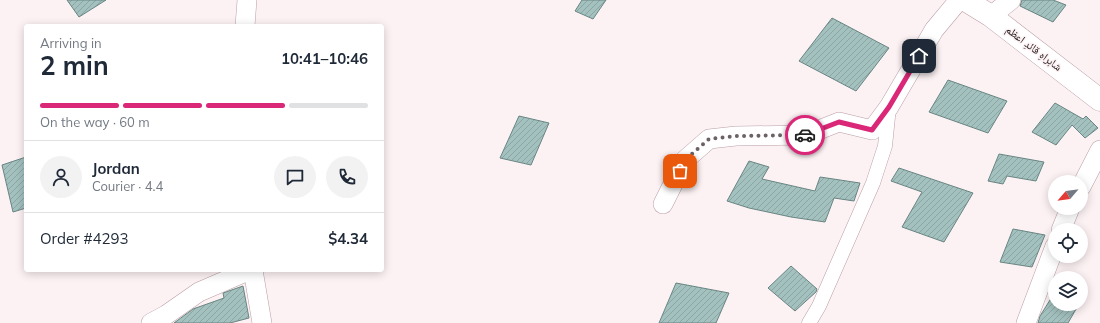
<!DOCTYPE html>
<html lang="en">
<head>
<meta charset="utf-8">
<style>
	:root { --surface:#fff; --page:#f2f2f3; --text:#1f2937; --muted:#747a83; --line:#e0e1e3; --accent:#db2777 }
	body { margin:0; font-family:Mulish,"Noto Naskh Arabic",sans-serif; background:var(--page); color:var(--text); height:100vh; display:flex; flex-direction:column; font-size:15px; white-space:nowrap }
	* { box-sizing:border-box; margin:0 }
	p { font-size:13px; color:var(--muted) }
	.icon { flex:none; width:22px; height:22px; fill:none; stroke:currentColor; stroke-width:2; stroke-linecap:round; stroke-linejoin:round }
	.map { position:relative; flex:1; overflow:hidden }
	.drawer { position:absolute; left:24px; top:24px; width:360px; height:248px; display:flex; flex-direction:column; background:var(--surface); border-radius:4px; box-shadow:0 2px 10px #0003 }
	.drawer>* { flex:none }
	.needle { width:26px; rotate:242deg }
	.fabs { position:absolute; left:1048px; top:175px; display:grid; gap:8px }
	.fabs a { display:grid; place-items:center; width:40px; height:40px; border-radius:50%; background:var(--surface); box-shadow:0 2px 10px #0003; font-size:20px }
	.pin { position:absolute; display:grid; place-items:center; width:34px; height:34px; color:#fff; margin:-17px; border-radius:8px; box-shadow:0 2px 6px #0006 }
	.courier { position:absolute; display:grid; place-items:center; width:40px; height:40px; margin:-20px; border:3px solid #db2777; border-radius:50%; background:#fff; color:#222; box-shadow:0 1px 5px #0007 }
	.overview em { font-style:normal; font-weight:700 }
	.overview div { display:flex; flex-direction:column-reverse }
	.overview { display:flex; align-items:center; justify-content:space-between; height:68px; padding:0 16px }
	h1 { font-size:26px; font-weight:700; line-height:30px }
	.bar { display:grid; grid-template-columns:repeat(4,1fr); gap:6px 4px; align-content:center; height:48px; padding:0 16px }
	.bar i { height:5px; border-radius:3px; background:var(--line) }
	.bar .on { background:var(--accent) }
	.bar p { grid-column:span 4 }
	.line { display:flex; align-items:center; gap:10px; padding:0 16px; border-top:1px solid var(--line) }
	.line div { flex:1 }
	.round { display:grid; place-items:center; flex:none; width:42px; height:42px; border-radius:21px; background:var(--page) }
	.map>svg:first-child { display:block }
	.building { fill:url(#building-hatch); stroke:#688582 }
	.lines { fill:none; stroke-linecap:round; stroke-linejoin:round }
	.pedestrian-casing { stroke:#ba9fa6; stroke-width:15 }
	.minor-casing { stroke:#ba9fa6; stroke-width:20 }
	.trunk-casing { stroke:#ba9fa6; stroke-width:23 }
	.pedestrian { stroke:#fff; stroke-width:14 }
	.minor { stroke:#fff; stroke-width:19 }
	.trunk { stroke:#fff; stroke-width:22 }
	.done { stroke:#6c6164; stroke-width:4; stroke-dasharray:0 7.2 }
	.route { stroke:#db2777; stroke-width:5 }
	.labels { text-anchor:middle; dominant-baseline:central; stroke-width:3; stroke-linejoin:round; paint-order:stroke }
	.street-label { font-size:11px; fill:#1e1417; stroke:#fcf1f3 }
</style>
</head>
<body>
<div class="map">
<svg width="1100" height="323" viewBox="0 0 1100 323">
	<defs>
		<pattern id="building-hatch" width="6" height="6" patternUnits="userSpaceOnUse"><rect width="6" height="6" fill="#a3c1bf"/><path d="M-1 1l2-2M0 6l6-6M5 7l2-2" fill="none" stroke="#8ca5a3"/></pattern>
	</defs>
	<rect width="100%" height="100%" fill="#fcf1f3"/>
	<g class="building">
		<polygon points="67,0 106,0 79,17"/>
		<polygon points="582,0 606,0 593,19 575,11"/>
		<polygon points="1022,0 1053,0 1066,5 1053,22 1020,6"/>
		<polygon points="832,18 889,48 856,91 799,61"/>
		<polygon points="948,80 1007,101 988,133 929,112"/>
		<polygon points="1055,103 1083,119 1086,116 1098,128 1085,138 1072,125 1056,145 1032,132"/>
		<polygon points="519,116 549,123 531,165 500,158"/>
		<polygon points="999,154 1044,162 1036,181 1007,176 1003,184 988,181"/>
		<polygon points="26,157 26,208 13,212 2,165"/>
		<polygon points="749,161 769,167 762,179 815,191 820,177 860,183 854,201 834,198 825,222 791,217 749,208 727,201"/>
		<polygon points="899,168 973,193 944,242 902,227 922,192 891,181"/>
		<polygon points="1013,229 1045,235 1032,267 1000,262"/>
		<polygon points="791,266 817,289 816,292 795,311 768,288"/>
		<polygon points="676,283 729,293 716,323 659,323"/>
		<polygon points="243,286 249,318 230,323 174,323 193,309 224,298 223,293"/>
		<polygon points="1055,292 1055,304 1079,304 1068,323 1038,323 1040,316"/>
	</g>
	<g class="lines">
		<defs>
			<polyline id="pedestrian" points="809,323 819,306 873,183 885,146 889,107"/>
			<g id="minor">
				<polyline points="991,16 1011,0"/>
				<polyline points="245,26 247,0"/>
				<polyline points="1081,187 1100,150"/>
				<polyline points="663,204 685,160 709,139 736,136 806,135 839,122 872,130 889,107 934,30 959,0"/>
				<polyline points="1061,230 1070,208"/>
				<polyline points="253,270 262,323"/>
				<polyline points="151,323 166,315 199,292 250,270"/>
				<polyline points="1026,323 1055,246"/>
			</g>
			<polyline id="trunk" points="965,0 991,16 1100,100"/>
		</defs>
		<use href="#pedestrian" class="pedestrian-casing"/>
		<use href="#minor" class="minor-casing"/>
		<use href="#trunk" class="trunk-casing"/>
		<use href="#pedestrian" class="pedestrian"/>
		<use href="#minor" class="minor"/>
		<use href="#trunk" class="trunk"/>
	</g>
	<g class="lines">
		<polyline class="done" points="680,171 685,160 709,139 736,136 805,135"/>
		<polyline class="route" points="805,135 839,122 872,130 889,107 919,56"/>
	</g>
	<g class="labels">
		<g class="street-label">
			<text transform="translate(1034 48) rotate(37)">شاہراہِ قائدِ اعظم</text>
		</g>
	</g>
</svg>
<div class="fabs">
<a><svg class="needle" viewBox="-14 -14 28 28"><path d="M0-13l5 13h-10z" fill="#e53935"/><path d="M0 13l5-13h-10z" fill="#747a83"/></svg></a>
<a><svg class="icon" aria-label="locate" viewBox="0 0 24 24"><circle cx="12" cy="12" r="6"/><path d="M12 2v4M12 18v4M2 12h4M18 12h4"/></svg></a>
<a><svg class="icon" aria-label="layers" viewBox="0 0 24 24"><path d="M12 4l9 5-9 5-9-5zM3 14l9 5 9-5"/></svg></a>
</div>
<div class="pin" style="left:680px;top:171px;background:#ea580c"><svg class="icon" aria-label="bag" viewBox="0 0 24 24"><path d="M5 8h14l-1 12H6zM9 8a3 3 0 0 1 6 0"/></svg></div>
<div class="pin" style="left:919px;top:56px;background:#1f2937"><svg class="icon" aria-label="home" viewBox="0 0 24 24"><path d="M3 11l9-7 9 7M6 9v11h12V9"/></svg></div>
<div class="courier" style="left:805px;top:135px"><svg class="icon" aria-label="car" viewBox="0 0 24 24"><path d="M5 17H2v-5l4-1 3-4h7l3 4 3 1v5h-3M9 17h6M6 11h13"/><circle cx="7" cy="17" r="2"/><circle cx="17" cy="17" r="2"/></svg></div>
<section class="drawer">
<div class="overview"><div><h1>2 min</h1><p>Arriving in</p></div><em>10:41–10:46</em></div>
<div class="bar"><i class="on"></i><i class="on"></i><i class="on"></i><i></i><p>On the way · 60 m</p></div>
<div class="line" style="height:72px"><a class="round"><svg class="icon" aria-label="person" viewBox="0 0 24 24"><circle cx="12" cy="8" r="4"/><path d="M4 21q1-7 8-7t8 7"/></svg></a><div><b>Jordan</b><p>Courier · 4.4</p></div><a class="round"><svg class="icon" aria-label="chat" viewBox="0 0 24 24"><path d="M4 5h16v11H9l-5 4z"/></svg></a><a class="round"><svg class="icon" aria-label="phone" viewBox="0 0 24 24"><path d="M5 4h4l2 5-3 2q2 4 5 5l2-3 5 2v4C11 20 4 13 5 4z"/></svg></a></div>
<div class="line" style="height:52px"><div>Order #4293</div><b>$4.34</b></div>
</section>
</div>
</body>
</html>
